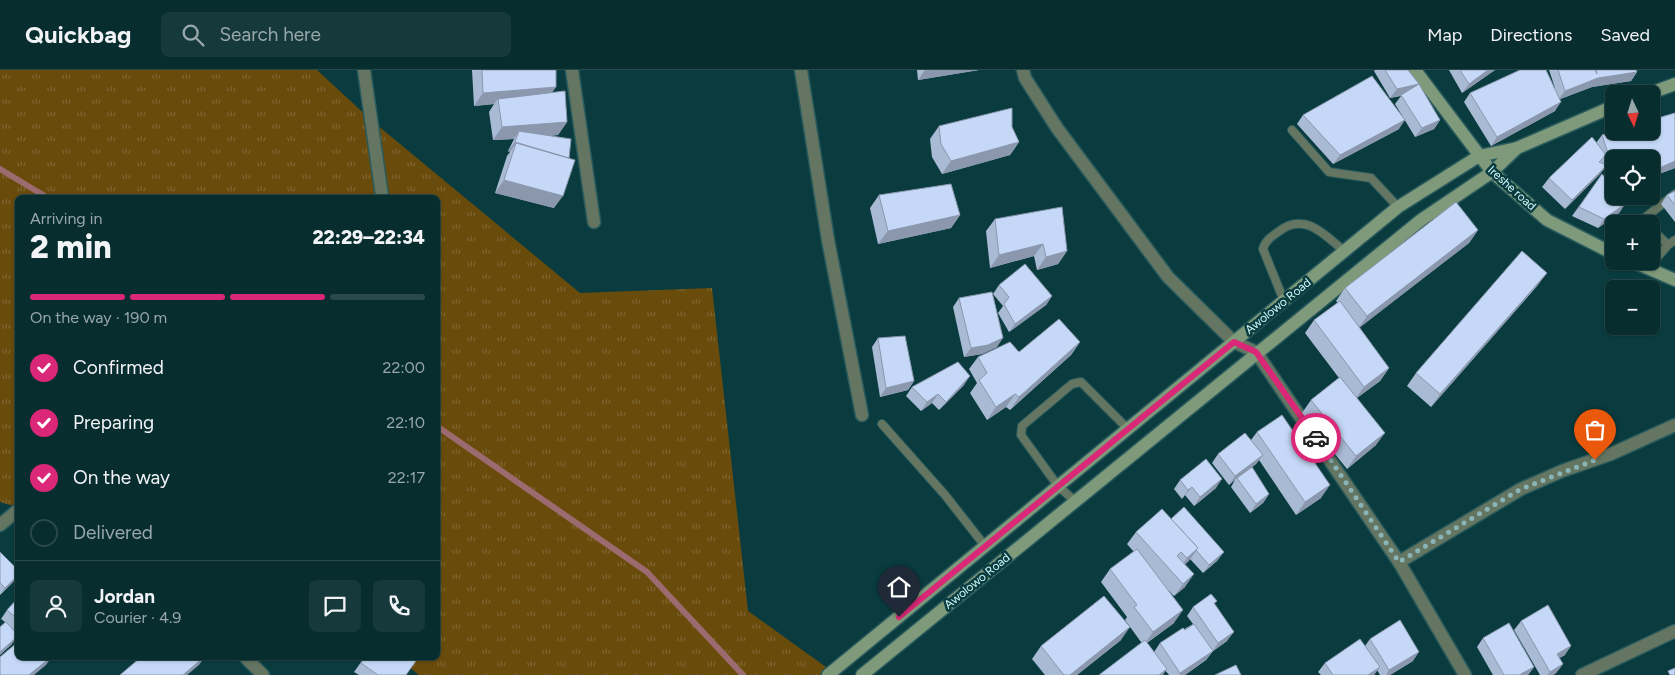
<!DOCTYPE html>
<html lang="en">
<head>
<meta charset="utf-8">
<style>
	:root { --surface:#082d2f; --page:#16393b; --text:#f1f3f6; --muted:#98a8aa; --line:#29494b; --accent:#db2777 }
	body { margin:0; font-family:Figtree,sans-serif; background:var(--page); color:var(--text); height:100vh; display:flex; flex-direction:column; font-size:19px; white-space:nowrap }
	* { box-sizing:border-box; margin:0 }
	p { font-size:16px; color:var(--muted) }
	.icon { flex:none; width:28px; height:28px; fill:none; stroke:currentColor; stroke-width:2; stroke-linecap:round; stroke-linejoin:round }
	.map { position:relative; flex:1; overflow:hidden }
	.details { position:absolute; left:15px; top:125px; width:425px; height:465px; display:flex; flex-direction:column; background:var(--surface); border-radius:8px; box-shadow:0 1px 4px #0004,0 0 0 1px var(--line) }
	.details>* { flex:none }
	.needle { width:32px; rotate:176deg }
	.buttons { position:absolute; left:1605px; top:15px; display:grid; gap:10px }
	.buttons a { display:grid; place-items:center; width:55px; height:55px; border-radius:8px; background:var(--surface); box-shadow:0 1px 4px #0004,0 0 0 1px var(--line); font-size:25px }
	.pin { position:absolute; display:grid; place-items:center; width:42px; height:42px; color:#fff; margin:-51px -21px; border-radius:50% 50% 50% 0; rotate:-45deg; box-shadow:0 0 5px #0007 }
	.pin .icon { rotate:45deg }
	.courier { position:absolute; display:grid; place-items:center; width:50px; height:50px; margin:-25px; border:4px solid #db2777; border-radius:50%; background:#fff; color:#222; box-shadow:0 1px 6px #0007 }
	.overview em { font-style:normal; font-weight:800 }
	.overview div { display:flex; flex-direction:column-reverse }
	.overview { display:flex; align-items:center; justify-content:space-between; height:85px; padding:0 15px }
	h1 { font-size:32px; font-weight:800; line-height:38px }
	.bar { display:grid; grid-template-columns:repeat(4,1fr); gap:8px 5px; align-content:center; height:60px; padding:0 15px }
	.bar i { height:6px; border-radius:4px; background:var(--line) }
	.bar .active { background:var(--accent) }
	.bar p { grid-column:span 4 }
	.line { display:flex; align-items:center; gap:12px; padding:0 15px; border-top:1px solid var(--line) }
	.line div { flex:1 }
	.round { display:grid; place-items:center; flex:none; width:52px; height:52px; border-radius:8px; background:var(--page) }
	ol { padding:0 15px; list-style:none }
	li { display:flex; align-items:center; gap:15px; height:55px }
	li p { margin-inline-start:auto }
	li .icon { padding:5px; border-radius:50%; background:var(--accent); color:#fff; stroke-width:4 }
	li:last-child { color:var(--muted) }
	li i { width:28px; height:28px; border:2px solid var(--line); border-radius:50% }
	header { display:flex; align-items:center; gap:30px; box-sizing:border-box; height:70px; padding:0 25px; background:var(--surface); border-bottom:1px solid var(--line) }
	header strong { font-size:24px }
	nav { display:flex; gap:28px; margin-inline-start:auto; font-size:18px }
	.search { width:350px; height:45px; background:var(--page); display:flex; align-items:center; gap:12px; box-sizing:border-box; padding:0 18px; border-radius:8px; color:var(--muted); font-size:19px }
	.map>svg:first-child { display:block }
	.grass { fill:url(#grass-tufts) }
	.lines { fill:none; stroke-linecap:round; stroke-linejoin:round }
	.stream { stroke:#9c6b6f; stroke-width:6 }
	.lane-casing { stroke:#295a5d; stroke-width:10 }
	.street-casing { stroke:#295a5d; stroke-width:15 }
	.secondary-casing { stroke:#295a5d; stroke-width:15 }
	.lane { stroke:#647661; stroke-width:8 }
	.street { stroke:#647661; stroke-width:12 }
	.secondary { stroke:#7e9a7a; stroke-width:12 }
	.wall { fill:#a9bad4 }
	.shaded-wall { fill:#8a97ad }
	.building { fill:#c5d8f7; stroke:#8a97ad }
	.done { stroke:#89b5b8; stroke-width:5; stroke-dasharray:0 9 }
	.route { stroke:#db2777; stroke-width:6 }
	.labels { text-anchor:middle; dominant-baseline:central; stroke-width:5; stroke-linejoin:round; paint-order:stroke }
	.street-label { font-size:12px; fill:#cef6f9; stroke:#0a3c3f }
</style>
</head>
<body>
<header>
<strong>Quickbag</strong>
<div class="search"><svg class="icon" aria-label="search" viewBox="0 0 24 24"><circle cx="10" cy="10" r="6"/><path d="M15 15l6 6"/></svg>Search here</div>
<nav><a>Map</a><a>Directions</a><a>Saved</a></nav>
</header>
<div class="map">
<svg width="1675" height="605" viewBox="0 0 1675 605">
	<defs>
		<pattern id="grass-tufts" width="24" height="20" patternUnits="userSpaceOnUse" patternTransform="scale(1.25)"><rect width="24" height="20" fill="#694b0c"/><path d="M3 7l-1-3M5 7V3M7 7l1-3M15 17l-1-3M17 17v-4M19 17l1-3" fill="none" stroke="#7d6630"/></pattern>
	</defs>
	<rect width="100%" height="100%" fill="#0a3c3f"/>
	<polygon class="grass" points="0,0 317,0 371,50 580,223 712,218 748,541 837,605 419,605 398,588 438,588 438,128 18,128 17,437 0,432"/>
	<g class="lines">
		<g class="stream">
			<polyline points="0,99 48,128"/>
			<polyline points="438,357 647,502 743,605"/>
		</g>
		<defs>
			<g id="lane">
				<polyline points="1292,60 1329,102 1371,108 1398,137"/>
				<polyline points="1637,154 1675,124"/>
				<polyline points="1651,158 1668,175"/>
				<polyline points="1648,198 1668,175 1675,170"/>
				<path d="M 1284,231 L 1263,179 C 1265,171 1271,167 1278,162 C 1304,141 1324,164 1344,181"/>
				<polyline points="882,354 945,425 985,476"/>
				<polyline points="1075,431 1058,416 1021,365 1022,356 1072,314 1081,312 1128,359"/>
			</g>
			<g id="street">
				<polyline points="364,0 382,126"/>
				<polyline points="572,0 594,152"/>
				<polyline points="801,0 828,170 862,345"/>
				<polyline points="1023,0 1025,8 1057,58 1168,207 1234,272 1256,282 1399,492 1465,605"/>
				<polyline points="0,455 18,440"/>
				<polyline points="1399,492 1521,419 1562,401 1611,384 1675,355"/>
				<polyline points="246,588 263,605"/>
				<polyline points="1582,605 1675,561"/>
			</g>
			<g id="secondary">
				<polyline points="1415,0 1492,102 1547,150 1614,184"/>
				<polyline points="1648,24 1675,14"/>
				<polyline points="1631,191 1675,210"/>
				<polyline points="828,605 1398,137 1479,86 1517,78 1614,36"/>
				<polyline points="862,605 1421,150 1492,102 1517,78"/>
			</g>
		</defs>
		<use href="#lane" class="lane-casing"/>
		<use href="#street" class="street-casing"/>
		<use href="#secondary" class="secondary-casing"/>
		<use href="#lane" class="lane"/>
		<use href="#street" class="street"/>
		<use href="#secondary" class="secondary"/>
	</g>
	<g class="wall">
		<polygon points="472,0 556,0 556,17 552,22 567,52 558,65 550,66 554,138 495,123 507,86 510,82 508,81 514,69 493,70 489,42 494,34 474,36"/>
		<polygon points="917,0 979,0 918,10"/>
		<polygon points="1375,0 1408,0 1440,50 1434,59 1415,67 1395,34 1401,26 1390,28 1374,1"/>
		<polygon points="1449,0 1495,0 1462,23"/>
		<polygon points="1549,0 1636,0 1637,2 1631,11 1592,17 1560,29 1555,41 1491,76 1464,32 1470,23 1555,18"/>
		<polygon points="1675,43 1675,98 1651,107 1651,89 1614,89 1614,113 1610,114 1625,134 1619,143 1598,158 1572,146 1602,104 1608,112 1604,99 1600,104 1565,139 1542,117 1549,108 1596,73 1602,65"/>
		<polygon points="1303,45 1399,59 1333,94 1297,54"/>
		<polygon points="939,56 1012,57 1019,72 1010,85 942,104 932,87 930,69"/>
		<polygon points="1675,121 1675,152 1661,134 1667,125"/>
		<polygon points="879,125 960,145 951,158 878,174 870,138"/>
		<polygon points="995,149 1067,181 1058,194 1037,200 1034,186 990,198 986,161"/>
		<polygon points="1478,160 1469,173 1359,257 1389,298 1380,311 1357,328 1376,375 1347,399 1302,343 1311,330 1339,308 1305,263 1314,250 1338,233 1336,231 1345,218"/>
		<polygon points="999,215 1052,226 1046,235 1009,262 998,243 1003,236 993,224"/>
		<polygon points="1538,215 1431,337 1407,316 1416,303"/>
		<polygon points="959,228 997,277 982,284 964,287 953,237"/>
		<polygon points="878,268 914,311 908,320 880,327 872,277"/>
		<polygon points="1080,272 1071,285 1010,340 1006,337 987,350 970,323 977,313 969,299 978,287 1019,282"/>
		<polygon points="964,315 939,340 932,333 921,341 906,326 912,317"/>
		<polygon points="1257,362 1321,428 1296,445 1259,390 1256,394 1252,397 1269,424 1263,433 1250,443 1231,417 1235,410 1229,415 1212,393 1218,384 1251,370"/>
		<polygon points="1180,410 1216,418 1194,436 1185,425 1182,429 1174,419"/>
		<polygon points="1171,449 1218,490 1203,503 1190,489 1185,494 1185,517 1174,526 1167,519 1174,553 1147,573 1154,582 1160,573 1193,554 1187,546 1193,537 1217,531 1214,534 1227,571 1213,581 1206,590 1185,605 1169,605 1141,572 1125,550 1127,547 1101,512 1110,499 1134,482 1127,474 1136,462"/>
		<polygon points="0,482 18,500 18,506 14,511 0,525"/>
		<polygon points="18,528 18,564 13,560 12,574 0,585 0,557 5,552 1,549 7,540"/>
		<polygon points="1521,551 1565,585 1559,588 1563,594 1556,603 1553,605 1540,605 1514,560"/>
		<polygon points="1483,568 1534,597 1528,605 1493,605 1477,577"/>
		<polygon points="1370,569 1413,591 1390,605 1380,605 1377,600 1374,605 1321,605 1318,602 1325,593 1365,576"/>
		<polygon points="1121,570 1077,605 1045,605 1032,589 1041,576"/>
		<polygon points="364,588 406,605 359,605 354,602"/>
	</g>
	<g class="shaded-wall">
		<polygon points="925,0 979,0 918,10"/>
		<polygon points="1488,0 1495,0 1462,23 1469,14"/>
		<polygon points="1637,2 1631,11 1592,17 1558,30 1565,21 1598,8"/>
		<polygon points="1419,14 1412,23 1390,28 1397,19"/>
		<polygon points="556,17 547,29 498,29 494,34 474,36 483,23"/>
		<polygon points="1561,32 1555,41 1491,76 1497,67"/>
		<polygon points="1405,50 1399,59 1333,94 1340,85"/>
		<polygon points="1440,50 1434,59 1415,67 1422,58"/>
		<polygon points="567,52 558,65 516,68 519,61 514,69 493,70 502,57"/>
		<polygon points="515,72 516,73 510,82 508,81"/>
		<polygon points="1019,72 1010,85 942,104 951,91"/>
		<polygon points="1675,91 1675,98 1651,107 1657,99"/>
		<polygon points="1607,95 1600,104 1565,139 1572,130"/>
		<polygon points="1614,108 1614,113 1609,115"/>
		<polygon points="504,110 563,126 554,138 495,123"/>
		<polygon points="1625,134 1619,143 1598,158 1604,149"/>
		<polygon points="960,145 951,158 878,174 888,161"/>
		<polygon points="1478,160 1469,173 1358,259 1367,246"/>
		<polygon points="1043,174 1034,186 990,198 999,185"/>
		<polygon points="1067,181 1058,194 1037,200 1046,187"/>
		<polygon points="1547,203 1538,215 1431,337 1440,324"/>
		<polygon points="1052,226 1046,235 1009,262 1015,254"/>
		<polygon points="1003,268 997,277 982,284 964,287 971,278"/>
		<polygon points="1080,272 1071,285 1010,340 1019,327"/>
		<polygon points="1389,298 1380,311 1355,329 1364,317"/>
		<polygon points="970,306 964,315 939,340 946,332"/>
		<polygon points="914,311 908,320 880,327 886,318"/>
		<polygon points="938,324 932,333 921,341 927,332"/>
		<polygon points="1015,324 1006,337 987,350 996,337"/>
		<polygon points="1385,363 1376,375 1347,399 1356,386"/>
		<polygon points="1263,385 1256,394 1237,408 1229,415 1235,406"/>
		<polygon points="1222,409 1216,418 1194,436 1200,427"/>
		<polygon points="1330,415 1321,428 1296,445 1305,432"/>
		<polygon points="1192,417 1185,425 1182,429 1188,420"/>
		<polygon points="1269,424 1263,433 1250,443 1256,434"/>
		<polygon points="1198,478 1189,491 1178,501 1187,488"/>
		<polygon points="1224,482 1218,490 1203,503 1209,495"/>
		<polygon points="1194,504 1185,517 1174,526 1183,514"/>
		<polygon points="18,505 14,511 0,525 5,518"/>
		<polygon points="1183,540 1174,553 1144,575 1153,562"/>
		<polygon points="1130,557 1121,570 1077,605 1070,605"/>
		<polygon points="1234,562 1227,571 1212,582 1218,573"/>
		<polygon points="18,566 12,574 0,585 0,582"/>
		<polygon points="1571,576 1565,585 1551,593 1557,584"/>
		<polygon points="1213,581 1206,590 1185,605 1179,605 1180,603"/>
		<polygon points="1419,582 1413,591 1390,605 1386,605 1389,600"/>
		<polygon points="50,588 51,588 46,595 34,605 29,605"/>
		<polygon points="203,588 204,588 199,595 187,605 183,605"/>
		<polygon points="1563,594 1556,603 1553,605 1547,605 1550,602"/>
		<polygon points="1380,597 1374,605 1368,605"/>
		<polygon points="1534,597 1528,605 1519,605"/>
		<polygon points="1167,599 1163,605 1159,605"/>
	</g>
	<g class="building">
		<polygon points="482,0 556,0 556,17 483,23"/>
		<polygon points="1385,0 1408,0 1419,14 1397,19"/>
		<polygon points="1460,0 1488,0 1469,14"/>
		<polygon points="1520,0 1546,0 1561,32 1497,67 1470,23"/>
		<polygon points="1558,0 1595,0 1597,4 1596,0 1636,0 1637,2 1598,8 1565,21"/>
		<polygon points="1372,6 1405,50 1340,85 1303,45"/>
		<polygon points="1419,14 1440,50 1422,58 1401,25"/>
		<polygon points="565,21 567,52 502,57 498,29"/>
		<polygon points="1012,38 1012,57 1019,72 951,91 941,74 939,56"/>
		<polygon points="1675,43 1675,91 1657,99 1655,94 1651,95 1651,89 1614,89 1614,101 1602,65 1614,61 1651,61 1651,50"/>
		<polygon points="519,61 571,69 569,88 515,72"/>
		<polygon points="1592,67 1606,85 1599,92 1607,95 1572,130 1549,108"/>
		<polygon points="516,73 575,90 563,126 504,110"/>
		<polygon points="1602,104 1614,119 1614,126 1619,126 1625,134 1604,149 1579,137"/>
		<polygon points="951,114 960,145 888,161 879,125"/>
		<polygon points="1675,121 1675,135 1667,125"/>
		<polygon points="1456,132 1478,160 1367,246 1345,218"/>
		<polygon points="1062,137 1067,181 1046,187 1043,174 999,185 995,149"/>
		<polygon points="1522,181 1547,203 1440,324 1416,303"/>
		<polygon points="1025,194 1052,226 1015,254 1004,234 1009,227 999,215"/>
		<polygon points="992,222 1003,268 988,275 971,278 959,228"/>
		<polygon points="1340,231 1389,298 1364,317 1314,250"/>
		<polygon points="1059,249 1080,272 1019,327 1015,324 996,337 979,310 987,303 978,287 1010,272 1019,282"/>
		<polygon points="905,266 914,311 886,318 878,268"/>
		<polygon points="958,292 970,306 946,332 938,324 927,332 912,317"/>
		<polygon points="1340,307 1385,363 1356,386 1311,330"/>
		<polygon points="1282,345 1330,415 1305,432 1257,362"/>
		<polygon points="1245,363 1263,385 1235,406 1218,384"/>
		<polygon points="1206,389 1222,409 1200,427 1192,417 1188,420 1180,410"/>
		<polygon points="1252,397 1269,424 1256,434 1237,408"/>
		<polygon points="1184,437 1224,482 1209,495 1196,480 1198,478 1171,449"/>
		<polygon points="1162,439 1198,478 1187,488 1181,482 1177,486 1194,504 1183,514 1136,462"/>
		<polygon points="1137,479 1183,540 1153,562 1134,537 1137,535 1110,499"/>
		<polygon points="0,482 18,500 18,505 5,518 0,513"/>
		<polygon points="1211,524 1217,531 1214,533 1234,562 1218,573 1193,537"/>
		<polygon points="1104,526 1130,557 1070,605 1064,605 1041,576"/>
		<polygon points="18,528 18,549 7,540"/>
		<polygon points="1548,535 1571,576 1557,584 1563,594 1550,602 1521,551"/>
		<polygon points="1400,550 1419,582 1389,600 1370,569"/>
		<polygon points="6,552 18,565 18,566 0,582 0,557"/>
		<polygon points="1509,553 1534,597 1519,605 1504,605 1483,568"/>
		<polygon points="1194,554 1213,581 1180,603 1160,573 1183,558 1185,560"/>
		<polygon points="1360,569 1380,597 1368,605 1333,605 1325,593"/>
		<polygon points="1145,570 1167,599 1159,605 1099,605"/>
		<polygon points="18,572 18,588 50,588 29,605 0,605 0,587"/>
		<polygon points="140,588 203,588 183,605 120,605"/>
		<polygon points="364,588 418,588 406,605 378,605 361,593"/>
		<polygon points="1236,595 1241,605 1215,605"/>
		<polygon points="1675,598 1675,605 1670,605 1668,601"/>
	</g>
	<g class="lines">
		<polyline class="done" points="1316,368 1399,492 1521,419 1595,390"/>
		<polyline class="route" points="899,547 1234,272 1256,282 1316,368"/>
	</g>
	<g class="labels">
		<g class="street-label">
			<text transform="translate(1512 118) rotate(42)">Ireshe road</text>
			<text transform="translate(1278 236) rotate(-39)">Awolowo Road</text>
			<text transform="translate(977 511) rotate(-39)">Awolowo Road</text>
		</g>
	</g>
</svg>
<div class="buttons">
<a><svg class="needle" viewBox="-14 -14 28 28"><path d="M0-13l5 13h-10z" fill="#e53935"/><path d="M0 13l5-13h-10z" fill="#98a8aa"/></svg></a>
<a><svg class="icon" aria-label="locate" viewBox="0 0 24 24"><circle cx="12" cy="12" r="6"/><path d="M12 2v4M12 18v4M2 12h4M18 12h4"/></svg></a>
<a>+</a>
<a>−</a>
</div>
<div class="pin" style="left:1595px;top:390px;background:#ea580c"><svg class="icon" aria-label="bag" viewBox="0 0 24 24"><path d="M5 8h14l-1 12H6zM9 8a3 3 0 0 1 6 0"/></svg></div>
<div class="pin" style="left:899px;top:547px;background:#1f2937"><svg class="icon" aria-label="home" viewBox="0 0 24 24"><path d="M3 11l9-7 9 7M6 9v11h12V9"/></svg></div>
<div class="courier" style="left:1316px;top:368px"><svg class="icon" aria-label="car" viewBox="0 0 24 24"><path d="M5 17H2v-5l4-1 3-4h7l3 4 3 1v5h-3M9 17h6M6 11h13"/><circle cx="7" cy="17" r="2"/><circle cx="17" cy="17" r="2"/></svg></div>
<section class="details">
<div class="overview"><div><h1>2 min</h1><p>Arriving in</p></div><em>22:29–22:34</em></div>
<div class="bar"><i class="active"></i><i class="active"></i><i class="active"></i><i></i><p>On the way · 190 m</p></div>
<ol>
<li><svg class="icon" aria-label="check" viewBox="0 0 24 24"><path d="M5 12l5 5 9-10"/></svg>Confirmed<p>22:00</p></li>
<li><svg class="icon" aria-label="check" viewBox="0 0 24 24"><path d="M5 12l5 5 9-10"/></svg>Preparing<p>22:10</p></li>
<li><svg class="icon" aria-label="check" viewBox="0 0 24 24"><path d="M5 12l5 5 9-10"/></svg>On the way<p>22:17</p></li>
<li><i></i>Delivered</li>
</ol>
<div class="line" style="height:90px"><a class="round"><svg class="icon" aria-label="person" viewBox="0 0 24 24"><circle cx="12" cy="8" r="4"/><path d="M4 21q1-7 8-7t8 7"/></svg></a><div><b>Jordan</b><p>Courier · 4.9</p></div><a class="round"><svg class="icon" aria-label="chat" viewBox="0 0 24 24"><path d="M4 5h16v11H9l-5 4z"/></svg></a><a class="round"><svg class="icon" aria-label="phone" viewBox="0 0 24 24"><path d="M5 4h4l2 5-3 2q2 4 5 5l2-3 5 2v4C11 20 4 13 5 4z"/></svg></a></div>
</section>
</div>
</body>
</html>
